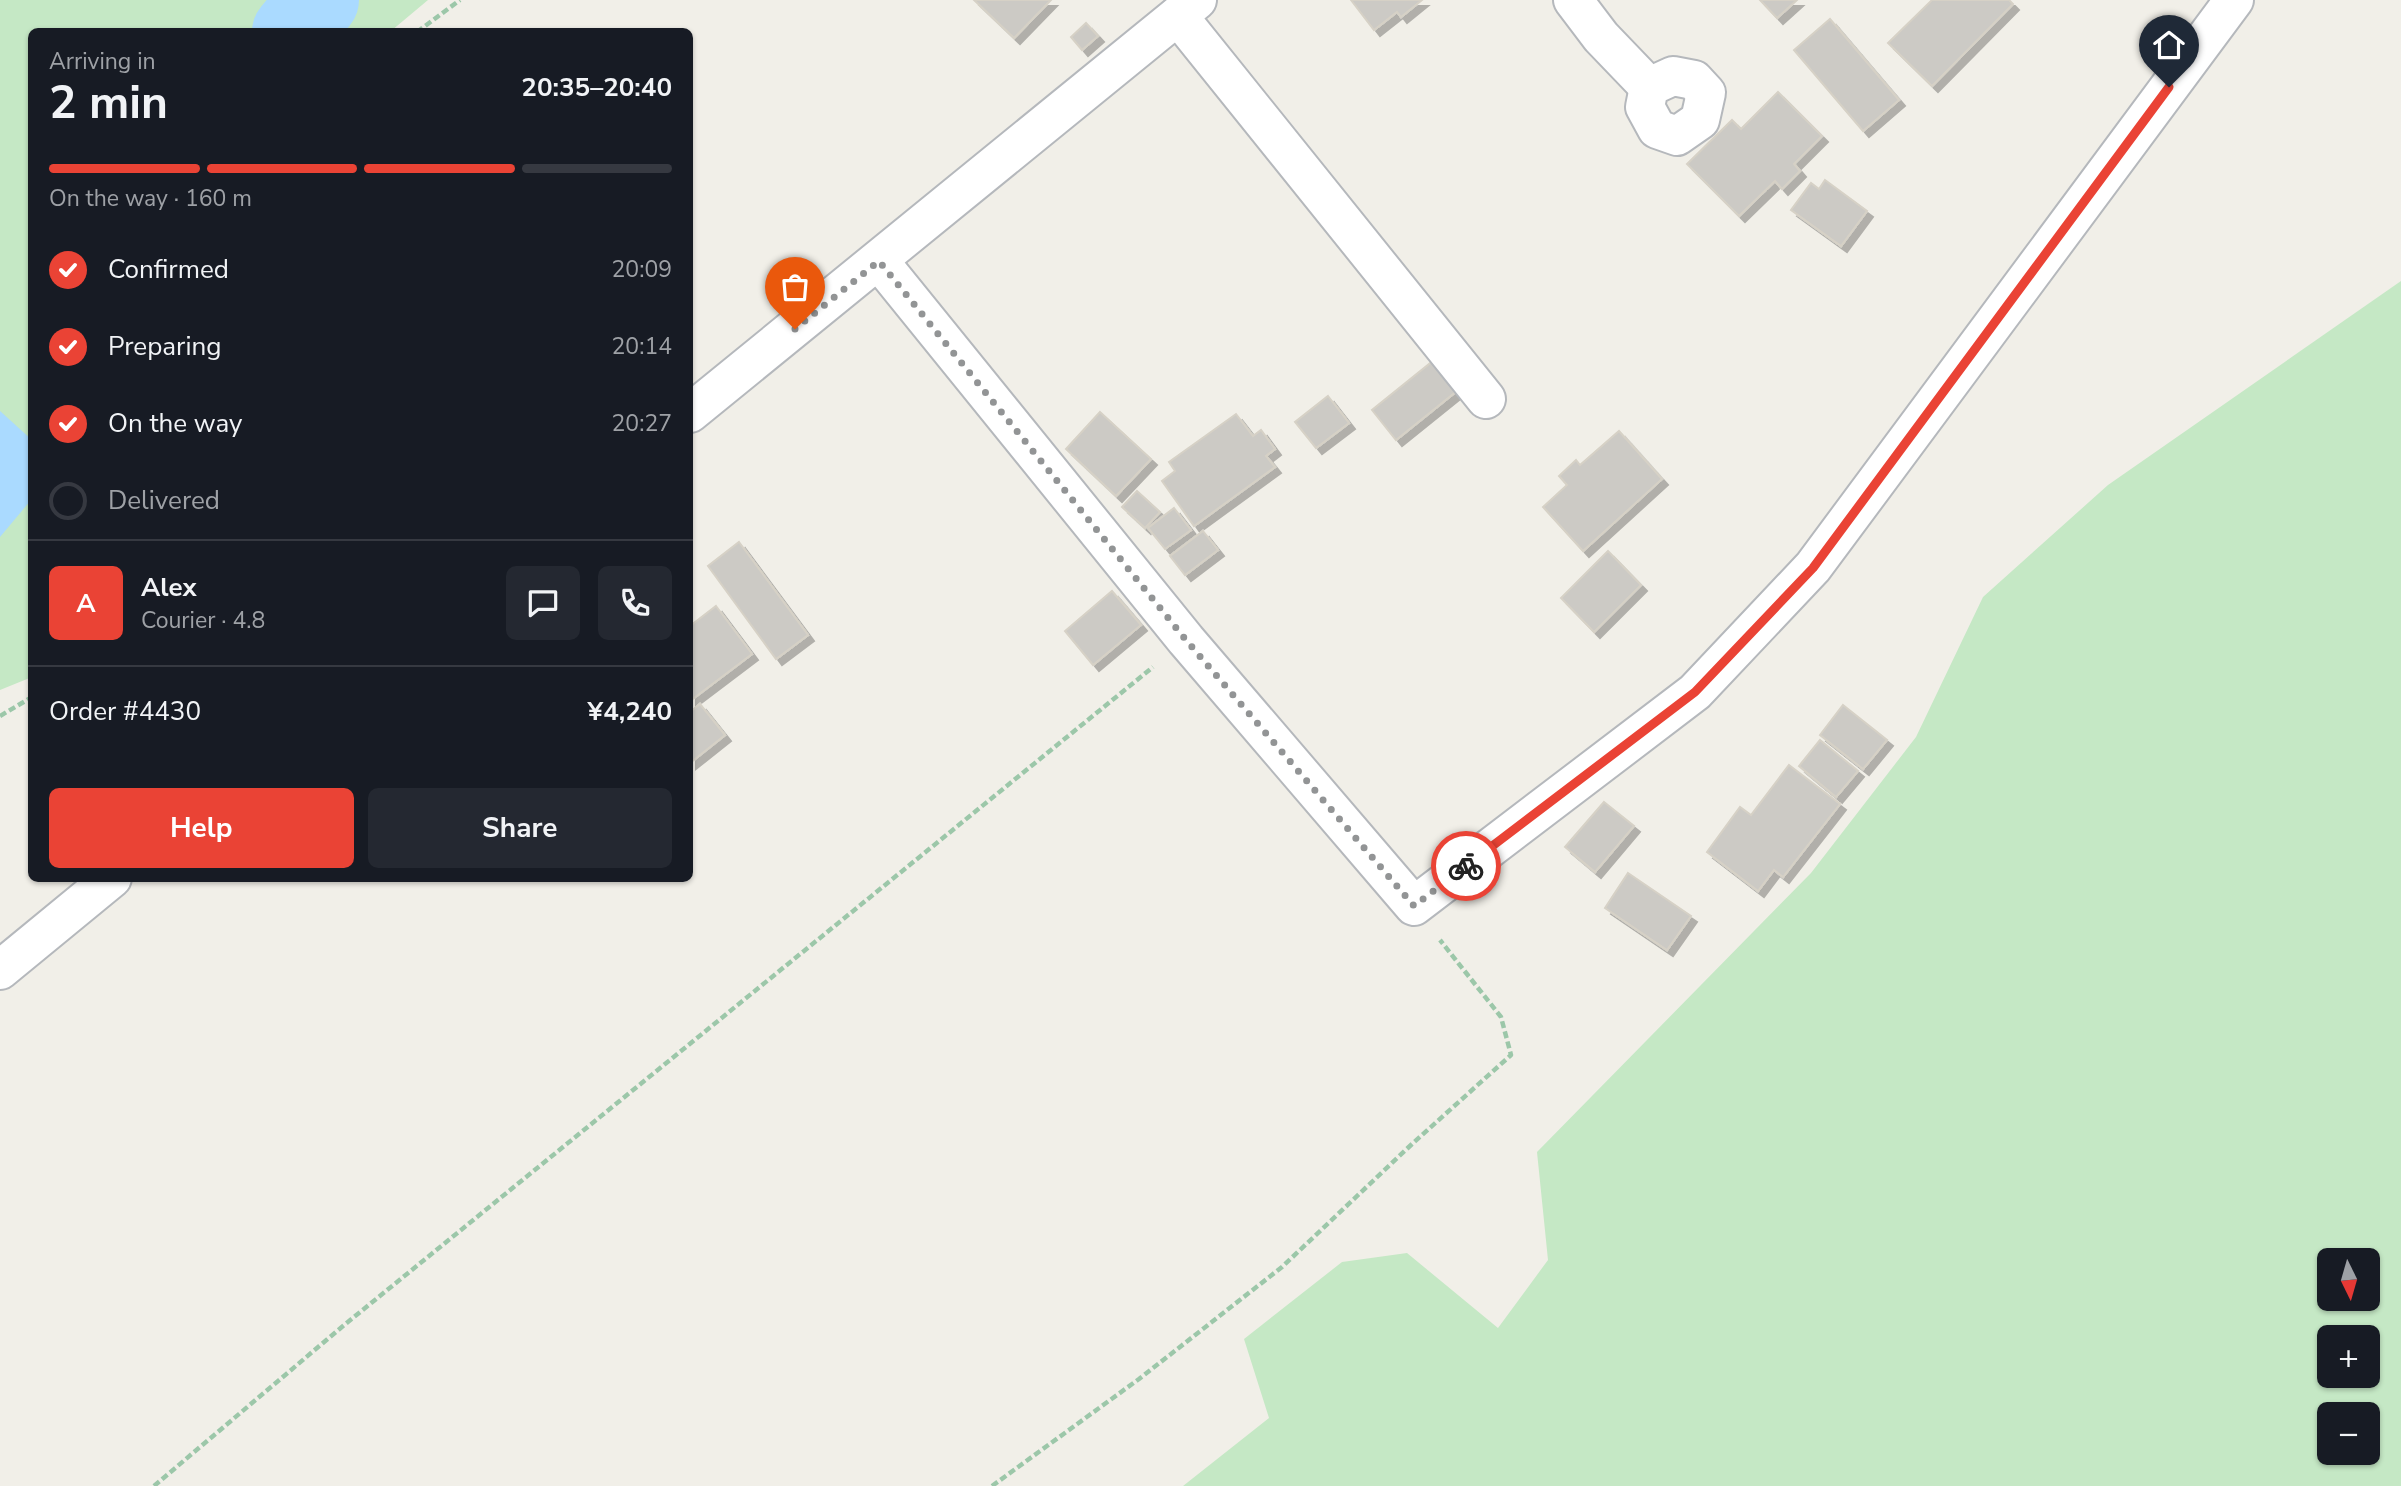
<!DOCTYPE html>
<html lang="en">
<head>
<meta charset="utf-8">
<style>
	:root { --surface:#171b24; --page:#242831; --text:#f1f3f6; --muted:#9ea1a6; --line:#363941; --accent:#ea4335 }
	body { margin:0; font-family:"Nunito Sans",sans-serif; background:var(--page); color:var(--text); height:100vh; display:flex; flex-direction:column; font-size:26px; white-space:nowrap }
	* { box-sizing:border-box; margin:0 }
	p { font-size:23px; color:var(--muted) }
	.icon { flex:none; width:38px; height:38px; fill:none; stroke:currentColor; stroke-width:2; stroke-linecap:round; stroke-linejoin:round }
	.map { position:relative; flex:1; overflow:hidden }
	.side { position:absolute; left:28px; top:28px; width:665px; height:854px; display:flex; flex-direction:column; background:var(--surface); border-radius:10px; box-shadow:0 2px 5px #0004 }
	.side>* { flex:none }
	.needle { width:46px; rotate:175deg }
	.tools { position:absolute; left:2317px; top:1248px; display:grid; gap:14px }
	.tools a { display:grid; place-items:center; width:63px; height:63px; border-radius:10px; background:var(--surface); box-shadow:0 2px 5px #0004; font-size:35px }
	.pin { position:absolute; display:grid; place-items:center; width:60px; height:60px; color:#fff; margin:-72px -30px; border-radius:50% 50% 50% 0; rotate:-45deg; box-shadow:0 0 7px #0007 }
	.pin .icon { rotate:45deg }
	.courier { position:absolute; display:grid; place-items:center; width:70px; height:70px; margin:-35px; border:5px solid #ea4335; border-radius:50%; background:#fff; color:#222; box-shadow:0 2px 9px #0007 }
	.summary em { font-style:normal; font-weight:700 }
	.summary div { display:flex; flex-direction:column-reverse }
	.summary { display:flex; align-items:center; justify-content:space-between; height:119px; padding:0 21px }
	h1 { font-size:46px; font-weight:700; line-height:52px }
	.bar { display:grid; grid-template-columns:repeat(4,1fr); gap:10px 7px; align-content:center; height:84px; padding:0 21px }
	.bar i { height:9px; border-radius:5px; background:var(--line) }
	.bar .on { background:var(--accent) }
	.bar p { grid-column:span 4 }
	.line { display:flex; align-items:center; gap:18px; padding:0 21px; border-top:2px solid var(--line) }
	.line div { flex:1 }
	.round { display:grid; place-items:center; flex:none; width:74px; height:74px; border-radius:10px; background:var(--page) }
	ol { padding:0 21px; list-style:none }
	li { display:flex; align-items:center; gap:21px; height:77px }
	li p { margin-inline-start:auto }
	li .icon { padding:7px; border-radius:50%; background:var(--accent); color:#fff; stroke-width:4 }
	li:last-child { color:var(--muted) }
	li i { width:38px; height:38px; border:4px solid var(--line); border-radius:50% }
	.button { display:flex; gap:14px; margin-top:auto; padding:14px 21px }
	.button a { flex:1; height:80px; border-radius:10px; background:var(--accent); color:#fff; font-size:28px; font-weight:700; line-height:80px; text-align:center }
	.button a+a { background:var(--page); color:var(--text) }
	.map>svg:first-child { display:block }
	.green { fill:#c5e8c5; fill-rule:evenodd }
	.water { fill:#aadaff }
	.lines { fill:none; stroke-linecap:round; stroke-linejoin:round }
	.river { stroke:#aadaff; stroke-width:80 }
	.building { fill:#cccac5; stroke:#d6d1c6; stroke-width:2; filter:url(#shadow) }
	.minor-casing { stroke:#b5b8bc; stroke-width:42 }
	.path { stroke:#9cc7a9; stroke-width:4.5; stroke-dasharray:7 3.5; stroke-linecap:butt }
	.minor { stroke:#fff; stroke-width:38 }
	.done { stroke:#929495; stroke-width:7; stroke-dasharray:0 12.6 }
	.route { stroke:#ea4335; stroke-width:9 }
</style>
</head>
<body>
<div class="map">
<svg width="2401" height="1486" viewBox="0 0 2401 1486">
	<defs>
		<filter id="shadow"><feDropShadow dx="6" dy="6" stdDeviation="0" flood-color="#0004"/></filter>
	</defs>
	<rect width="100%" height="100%" fill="#f1efe8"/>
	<g class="green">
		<polygon points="0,0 428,0 391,31 32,32 32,677 0,690"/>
		<path d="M 2401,281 L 2401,1486 L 1183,1486 L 1269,1418 L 1244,1339 L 1342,1262 L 1407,1253 L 1498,1328 L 1548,1260 L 1537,1152 L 1811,873 L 1916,737 L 1983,597 L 2108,485 ZM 2329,1260 L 2368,1260 L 2368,1298 L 2329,1298 ZM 2329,1337 L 2368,1337 L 2368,1376 L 2329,1376 ZM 2329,1414 L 2368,1414 L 2368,1452 L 2329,1452 Z"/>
	</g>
	<polygon class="water" points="0,411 32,440 31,500 0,537"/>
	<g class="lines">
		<polyline class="river" points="292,32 319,0"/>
	</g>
	<g class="building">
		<polygon points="974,0 1051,0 1014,38"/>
		<polygon points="1351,0 1422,0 1401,17 1397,12 1374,30"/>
		<polygon points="1760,0 1797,0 1777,18"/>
		<polygon points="1932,0 2009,0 2013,4 1932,86 1888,43"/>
		<polygon points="1830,19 1899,100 1863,131 1794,50"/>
		<polygon points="1086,23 1098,36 1082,50 1071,37"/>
		<polygon points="1778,92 1822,136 1794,164 1800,171 1782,189 1775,181 1739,216 1687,164 1732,120 1741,129"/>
		<polygon points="1825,180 1867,211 1841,246 1791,210 1811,183 1819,189"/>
		<polygon points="1439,356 1463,386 1396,440 1372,410"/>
		<polygon points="1328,396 1349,423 1316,448 1295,422"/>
		<polygon points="1100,412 1151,459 1116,496 1066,449"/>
		<polygon points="1236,414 1253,436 1261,430 1275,449 1266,456 1275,467 1194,526 1162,481 1175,471 1169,462"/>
		<polygon points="1619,431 1662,479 1583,551 1543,507 1567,485 1559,476 1576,460 1580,465"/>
		<polygon points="1137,491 1160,512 1145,528 1122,507"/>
		<polygon points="1174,508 1191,530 1165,549 1148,528"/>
		<polygon points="1203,531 1218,550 1185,575 1170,556"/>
		<polygon points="739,542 808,635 776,659 708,566"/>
		<polygon points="1608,551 1641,585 1594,632 1561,598"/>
		<polygon points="1112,591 1141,625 1093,665 1065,631"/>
		<polygon points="716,606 752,654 690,701 690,626"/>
		<polygon points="700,704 725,735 690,763 690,712"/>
		<polygon points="1843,705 1887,740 1863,769 1820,735"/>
		<polygon points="1820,740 1858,771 1836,797 1799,766"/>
		<polygon points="1789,765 1840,804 1783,877 1774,870 1758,891 1707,852 1740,807 1751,815"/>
		<polygon points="1604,802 1634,826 1595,872 1565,847"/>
		<polygon points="1628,873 1691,916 1667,950 1605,908"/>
	</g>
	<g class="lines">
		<defs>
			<g id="minor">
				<polyline points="1573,0 1601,37 1649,87"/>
				<polyline points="1178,16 1486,399"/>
				<polygon points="1673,76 1694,80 1706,93 1700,120 1677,136 1657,129 1645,107 1649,87"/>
				<polyline points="879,261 1186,640 1414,906 1695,692 1813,567 2234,0"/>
				<polyline points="690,413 1197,0"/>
				<polyline points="0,970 112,878"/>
			</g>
		</defs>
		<use href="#minor" class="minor-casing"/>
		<g class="path">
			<polyline points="417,32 460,0"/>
			<polyline points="0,716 32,697"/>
			<polyline points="154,1486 343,1326 1153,667"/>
			<polyline points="992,1486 1139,1379 1282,1267 1412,1144 1511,1055 1501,1017 1440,940"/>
		</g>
		<use href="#minor" class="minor"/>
	</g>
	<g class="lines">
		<polyline class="done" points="795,329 879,261 1186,640 1414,906 1466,866"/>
		<polyline class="route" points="1466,866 1695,692 1813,568 2169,87"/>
	</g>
</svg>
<div class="tools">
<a><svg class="needle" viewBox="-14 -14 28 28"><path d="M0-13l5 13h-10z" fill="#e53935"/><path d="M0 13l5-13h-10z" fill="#9ea1a6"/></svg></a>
<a>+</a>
<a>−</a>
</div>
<div class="pin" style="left:795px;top:329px;background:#ea580c"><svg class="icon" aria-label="bag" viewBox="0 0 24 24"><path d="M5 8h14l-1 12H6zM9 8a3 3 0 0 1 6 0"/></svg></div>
<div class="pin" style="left:2169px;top:87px;background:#1f2937"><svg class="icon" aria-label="home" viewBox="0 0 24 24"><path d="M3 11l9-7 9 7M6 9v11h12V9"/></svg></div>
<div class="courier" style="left:1466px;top:866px"><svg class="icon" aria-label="bike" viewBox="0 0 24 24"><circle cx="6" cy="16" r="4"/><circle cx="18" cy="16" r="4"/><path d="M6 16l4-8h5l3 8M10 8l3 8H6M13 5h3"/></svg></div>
<section class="side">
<div class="summary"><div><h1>2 min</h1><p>Arriving in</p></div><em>20:35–20:40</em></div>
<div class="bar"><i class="on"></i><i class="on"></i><i class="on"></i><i></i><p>On the way · 160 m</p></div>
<ol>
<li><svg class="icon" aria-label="check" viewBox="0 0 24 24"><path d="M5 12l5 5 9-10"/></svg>Confirmed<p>20:09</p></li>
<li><svg class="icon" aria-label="check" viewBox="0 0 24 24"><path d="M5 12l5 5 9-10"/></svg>Preparing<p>20:14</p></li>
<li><svg class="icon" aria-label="check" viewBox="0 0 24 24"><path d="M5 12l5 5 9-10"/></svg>On the way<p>20:27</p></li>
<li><i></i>Delivered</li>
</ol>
<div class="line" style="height:126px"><b class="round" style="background:var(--accent);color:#fff">A</b><div><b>Alex</b><p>Courier · 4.8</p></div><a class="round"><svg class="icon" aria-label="chat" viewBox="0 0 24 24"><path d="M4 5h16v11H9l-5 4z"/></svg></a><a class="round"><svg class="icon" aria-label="phone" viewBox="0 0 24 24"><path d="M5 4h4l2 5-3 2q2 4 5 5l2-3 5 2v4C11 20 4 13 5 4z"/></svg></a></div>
<div class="line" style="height:91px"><div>Order #4430</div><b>¥4,240</b></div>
<div class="button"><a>Help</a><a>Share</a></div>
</section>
</div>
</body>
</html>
